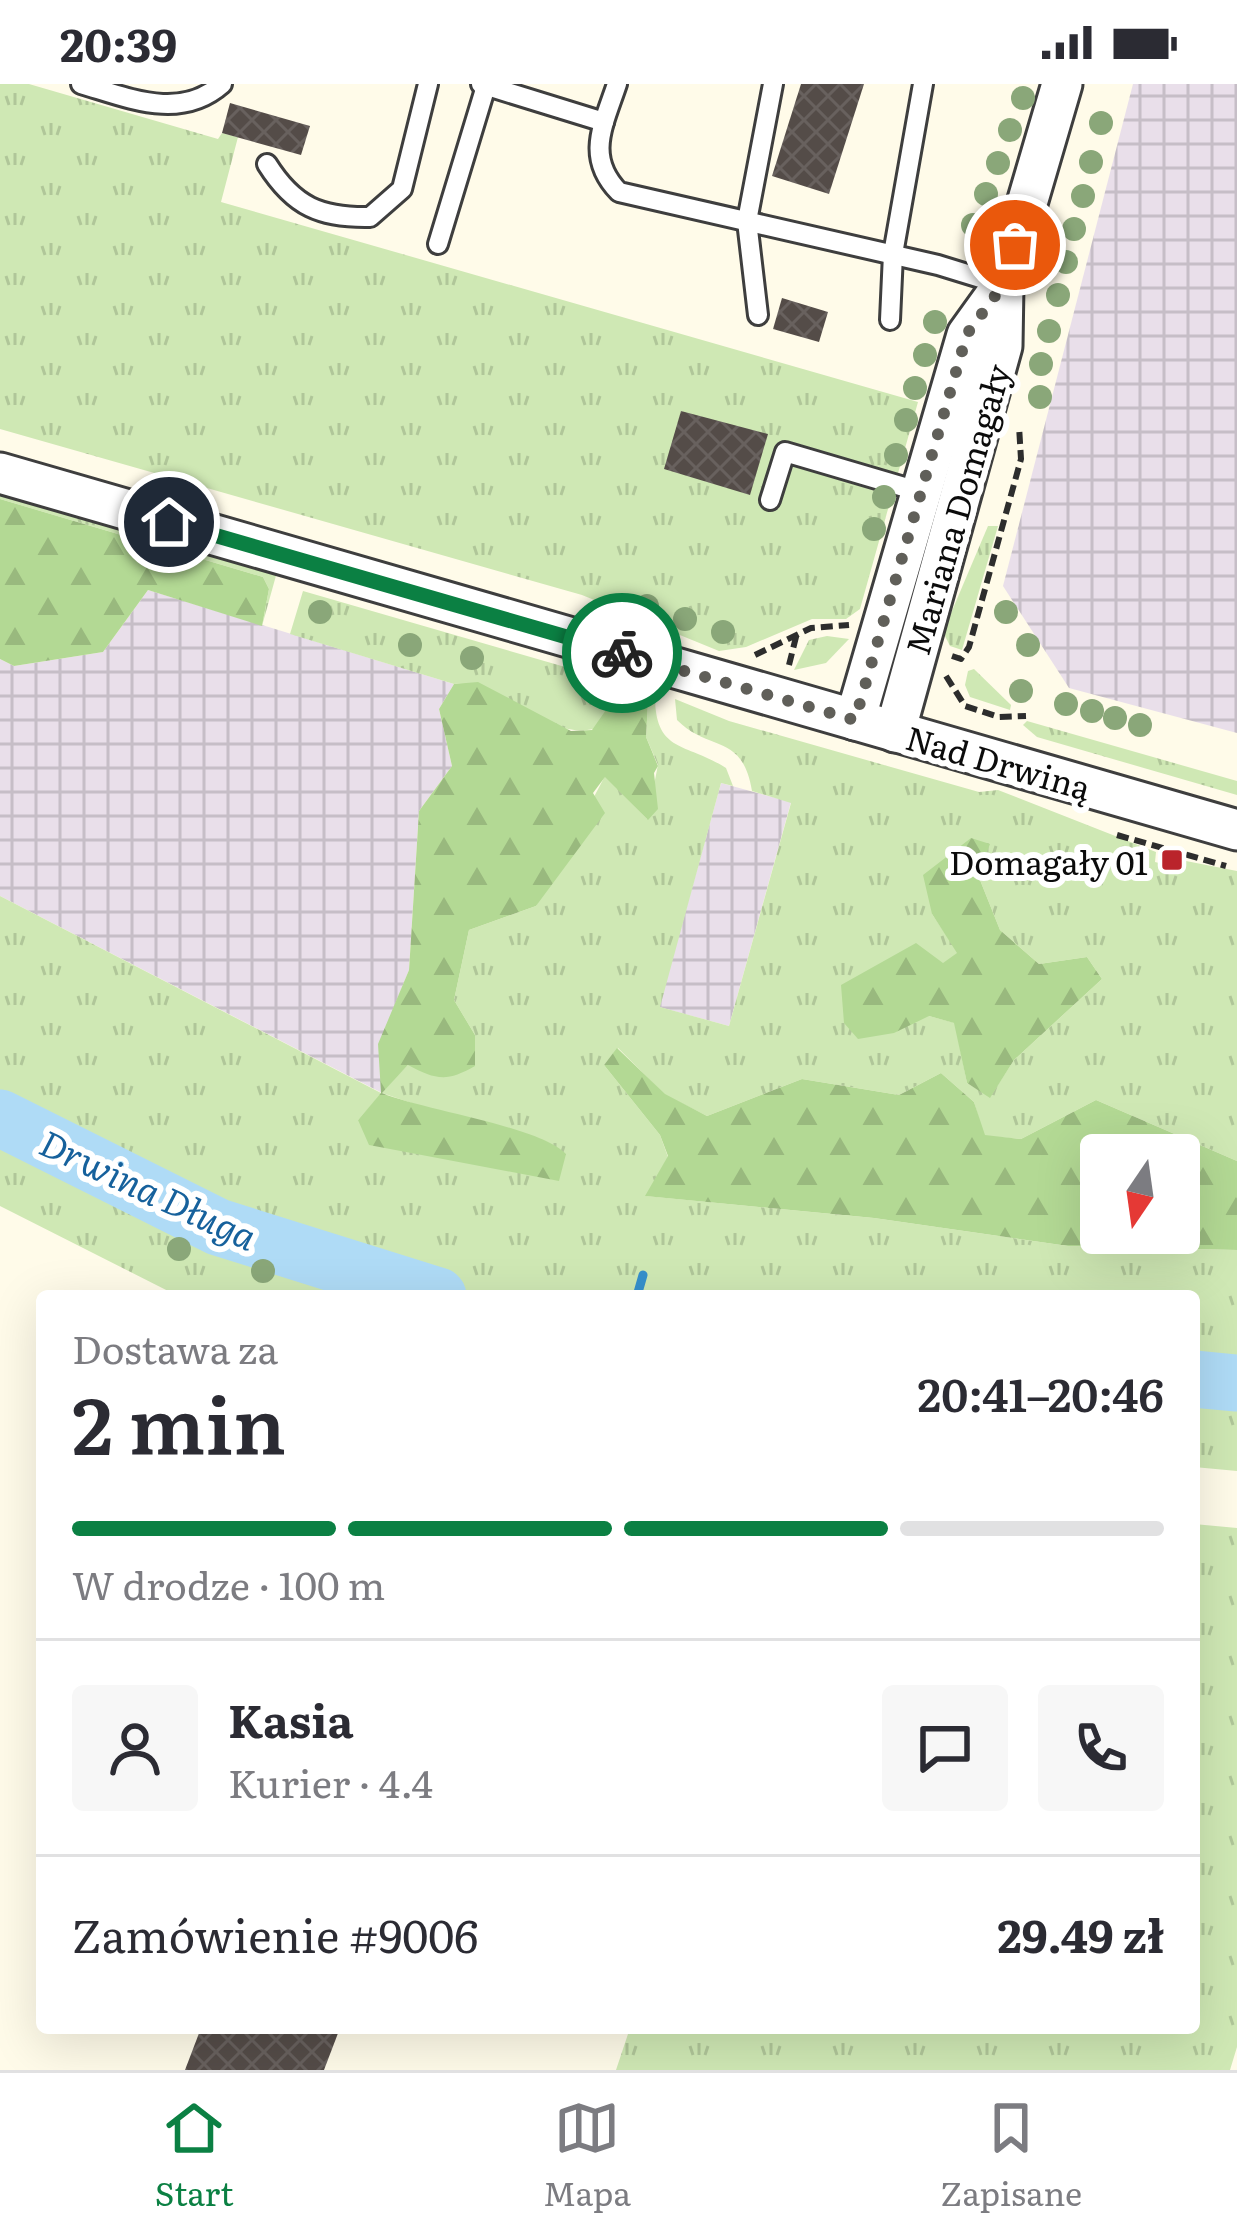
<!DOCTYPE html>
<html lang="pl">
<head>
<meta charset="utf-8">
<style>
	:root { --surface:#fff; --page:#f7f7f7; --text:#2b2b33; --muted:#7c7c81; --line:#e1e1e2; --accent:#0b8043 }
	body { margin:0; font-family:Literata,serif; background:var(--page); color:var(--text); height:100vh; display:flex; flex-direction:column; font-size:45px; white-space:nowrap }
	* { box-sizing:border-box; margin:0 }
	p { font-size:39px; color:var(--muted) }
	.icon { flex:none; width:66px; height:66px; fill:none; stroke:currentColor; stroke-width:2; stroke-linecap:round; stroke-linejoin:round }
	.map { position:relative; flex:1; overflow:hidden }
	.details { position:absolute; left:36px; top:1206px; width:1164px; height:744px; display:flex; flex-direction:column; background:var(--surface); border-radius:12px; box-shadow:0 12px 48px #0002 }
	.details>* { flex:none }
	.needle { width:78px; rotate:193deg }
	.buttons { position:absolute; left:1080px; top:1050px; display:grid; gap:24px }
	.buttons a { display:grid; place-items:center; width:120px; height:120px; border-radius:12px; background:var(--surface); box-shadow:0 12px 48px #0002; font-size:60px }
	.pin { position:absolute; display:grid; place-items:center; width:102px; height:102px; color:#fff; margin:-51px; border:6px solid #fff; border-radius:50%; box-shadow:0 3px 12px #0007 }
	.courier { position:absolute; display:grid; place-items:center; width:120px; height:120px; margin:-60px; border:9px solid #0b8043; border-radius:50%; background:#fff; color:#222; box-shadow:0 3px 15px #0007 }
	.headline em { font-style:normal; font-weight:600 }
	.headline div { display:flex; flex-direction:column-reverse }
	.headline { display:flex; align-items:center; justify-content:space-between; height:204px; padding:0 36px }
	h1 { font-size:78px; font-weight:600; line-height:90px }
	.bar { display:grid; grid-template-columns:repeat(4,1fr); gap:18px 12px; align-content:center; height:144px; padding:0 36px }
	.bar i { height:15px; border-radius:9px; background:var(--line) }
	.bar .current { background:var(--accent) }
	.bar p { grid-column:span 4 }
	.line { display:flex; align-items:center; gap:30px; padding:0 36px; border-top:3px solid var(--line) }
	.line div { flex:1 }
	.round { display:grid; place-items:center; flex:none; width:126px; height:126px; border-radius:12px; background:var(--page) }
	.status { display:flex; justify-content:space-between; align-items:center; height:84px; padding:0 60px; background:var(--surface); direction:ltr }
	.status svg { height:33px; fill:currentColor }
	.dock { display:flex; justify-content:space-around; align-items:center; height:168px; border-top:3px solid var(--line); background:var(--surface); font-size:33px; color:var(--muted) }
	.dock a { display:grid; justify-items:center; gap:6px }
	.dock .current { color:var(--accent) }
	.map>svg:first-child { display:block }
	.industrial { fill:url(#industrial-grid) }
	.grass { fill:url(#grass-tufts); fill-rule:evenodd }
	.forest { fill:url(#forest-firs); fill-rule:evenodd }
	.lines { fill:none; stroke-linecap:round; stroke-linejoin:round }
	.stream { stroke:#3690cc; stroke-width:9 }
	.river { stroke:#afdbf6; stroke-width:57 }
	.building { fill:url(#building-cross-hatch) }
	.service-casing { stroke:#3e3e3e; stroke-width:24 }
	.minor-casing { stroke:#3e3e3e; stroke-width:45 }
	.path { stroke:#2d2d2d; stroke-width:6; stroke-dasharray:12 6; stroke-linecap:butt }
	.service { stroke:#fff; stroke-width:18 }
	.minor { stroke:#fff; stroke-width:39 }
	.tree { fill:#8aa779 }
	.done { stroke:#605f59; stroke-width:12; stroke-dasharray:0 21.6 }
	.route { stroke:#0b8043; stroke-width:15 }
	.poi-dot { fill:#ba242b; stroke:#fff; stroke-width:4.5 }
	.labels { text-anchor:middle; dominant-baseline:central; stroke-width:12; stroke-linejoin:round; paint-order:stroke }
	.street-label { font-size:33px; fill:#0b0b0b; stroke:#fff }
	.poi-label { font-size:33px; fill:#0b0b0b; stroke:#fff; text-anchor:end }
	.water-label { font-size:36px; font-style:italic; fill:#16619c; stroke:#fff }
</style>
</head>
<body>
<div class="status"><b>20:39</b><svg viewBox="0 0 49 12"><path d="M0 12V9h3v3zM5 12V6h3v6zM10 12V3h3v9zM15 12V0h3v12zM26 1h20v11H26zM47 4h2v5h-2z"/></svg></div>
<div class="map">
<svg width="1237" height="1986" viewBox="0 0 1237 1986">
	<defs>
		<pattern id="industrial-grid" width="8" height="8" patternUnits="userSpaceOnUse" patternTransform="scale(3)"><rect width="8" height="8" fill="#e9dfea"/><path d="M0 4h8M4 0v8" fill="none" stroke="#c6bec7"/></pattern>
		<pattern id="grass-tufts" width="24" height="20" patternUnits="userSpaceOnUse" patternTransform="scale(3)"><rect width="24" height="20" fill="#cfe8b4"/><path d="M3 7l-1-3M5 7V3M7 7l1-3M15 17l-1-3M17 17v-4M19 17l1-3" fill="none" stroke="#b0c699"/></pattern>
		<pattern id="forest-firs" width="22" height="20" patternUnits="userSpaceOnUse" patternTransform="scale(3)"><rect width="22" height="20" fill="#b3d994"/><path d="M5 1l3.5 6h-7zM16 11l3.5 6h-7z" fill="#99b97e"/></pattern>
		<pattern id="building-cross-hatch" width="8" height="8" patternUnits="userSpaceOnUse" patternTransform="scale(3)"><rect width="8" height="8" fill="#544c48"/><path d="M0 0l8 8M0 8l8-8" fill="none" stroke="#68615e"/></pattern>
	</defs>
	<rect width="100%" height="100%" fill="#fffbe9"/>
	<g class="industrial">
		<polygon points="1133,0 1237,0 1237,649 1069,604 1003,502"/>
		<polygon points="148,506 454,600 439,625 452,682 419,727 409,886 379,960 382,1009 0,812 0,575 14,582 103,568"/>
		<polygon points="721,699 791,718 729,942 659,923"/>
	</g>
	<g class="grass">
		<polygon points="0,0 29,0 218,55 222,49 238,53 221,118 918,318 860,525 846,535 812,535 746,563 719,567 582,511 0,345"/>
		<polygon points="0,408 277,488 262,542 269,505 263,493 0,415"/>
		<polygon points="988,442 998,442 962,566 950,562 943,548"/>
		<path d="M 303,507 L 655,609 C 654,670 686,658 726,684 L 733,702 L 721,699 L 660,923 L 729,942 L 791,719 L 752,707 C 742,648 710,669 677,636 L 675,615 L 729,637 L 979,708 L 998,706 L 1156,768 L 1155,778 L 1183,785 L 1186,777 L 1237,787 L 1237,1077 L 1096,1016 L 1021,1055 L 984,1052 L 974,1018 L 941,989 L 899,1011 L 802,995 L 707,1032 L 665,1011 L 618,964 L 604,981 L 660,1051 L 668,1073 L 646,1112 L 874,1134 L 1068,1162 L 1237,1166 L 1237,1387 L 1194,1383 L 1194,1212 L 178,1212 L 0,1122 L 0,812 L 381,1009 L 408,981 L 475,951 L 454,916 L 469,846 L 536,822 L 605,692 L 647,735 L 658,681 L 646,653 L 648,619 C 629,628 607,644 587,646 C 544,652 504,596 454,600 L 290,550 ZM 978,791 L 1000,846 L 1039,880 L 1087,873 L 1102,895 L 1014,976 L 990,1013 L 967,999 L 955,939 L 929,932 L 943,880 L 958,869 L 932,830 ZM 382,1009 L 456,1034 L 358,1036 Z"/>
		<polygon points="827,552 849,555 826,579 794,586 809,556"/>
		<polygon points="974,585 1011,621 1010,626 970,613 965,601 968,587"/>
		<polygon points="1027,637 1237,697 1237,711 1037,653 1023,641"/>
		<polygon points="1194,1440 1237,1444 1237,1963 1230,1986 616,1986 630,1944 1194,1944"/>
	</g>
	<g class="forest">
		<polygon points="0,415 263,493 269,505 262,542 148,506 103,568 14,582 0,575"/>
		<path d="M 478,598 L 571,647 L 592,646 L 615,613 L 648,619 L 646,653 L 658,682 L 654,689 L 658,725 L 648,736 L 605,693 L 593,709 L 605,729 L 536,822 L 469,846 L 454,916 L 475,951 L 475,982 C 447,998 436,996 408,981 L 382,1009 C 426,1027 539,1042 566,1070 L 559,1097 L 369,1061 L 358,1036 L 381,1009 L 378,960 L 409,886 L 419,727 L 452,682 L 439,625 L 454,600 Z"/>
		<polygon points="971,754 990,760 978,791 1000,846 1039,880 1087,873 1102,895 1014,976 990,1014 967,999 954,939 929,932 894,949 858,955 844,939 841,901 916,859 943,879 957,869 932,830 923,791"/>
		<path d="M 617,964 L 665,1010 L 707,1032 L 802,995 L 899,1011 L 941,989 L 974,1018 L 985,1051 L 1021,1055 L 1096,1016 L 1237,1077 L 1237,1166 L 1068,1162 L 874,1134 L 645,1112 L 668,1072 L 660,1051 L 604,981 ZM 1101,1071 L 1179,1071 L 1179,1149 L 1101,1149 Z"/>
	</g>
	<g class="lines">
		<polyline class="stream" points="637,1212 643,1191"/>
		<g class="river">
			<polyline points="0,1034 218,1143 438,1212"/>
			<polyline points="1194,1295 1237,1299"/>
		</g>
	</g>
	<g class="building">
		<polygon points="801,0 864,0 829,110 772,92"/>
		<polygon points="230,19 310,42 301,71 222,49"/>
		<polygon points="782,214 828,228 819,258 773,245"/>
		<polygon points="681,327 768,350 750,411 664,385"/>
		<polygon points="201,1944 340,1944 324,1986 185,1986"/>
	</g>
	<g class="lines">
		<defs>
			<g id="service">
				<path d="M 81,0 C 129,14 180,37 222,0"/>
				<polyline points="481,0 604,38"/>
				<path d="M 617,0 C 603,42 585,73 619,108 L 938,181 L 1003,201"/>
				<path d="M 267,80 C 294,123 321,134 370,133 L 402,105 L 428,0"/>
				<polyline points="438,160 486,2"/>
				<polyline points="758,231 747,137 773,0"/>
				<polyline points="890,236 893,170 923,0"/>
				<polyline points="770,416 785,368 921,408"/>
			</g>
			<g id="minor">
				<polyline points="0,389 1237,746"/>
				<polyline points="855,636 967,251 1003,201"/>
				<polyline points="895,648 1002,262 1003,201 1062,0"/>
			</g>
		</defs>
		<use href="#service" class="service-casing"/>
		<use href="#minor" class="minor-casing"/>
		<g class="path">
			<polyline points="755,571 811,544 849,541"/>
			<polyline points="952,572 961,575 969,563 1021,375 1019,342"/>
			<polyline points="789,581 797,549"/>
			<polyline points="946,592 965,622 999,633 1026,632"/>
			<polyline points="1117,751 1226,782"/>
		</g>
		<use href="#service" class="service"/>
		<use href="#minor" class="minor"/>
	</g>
	<g class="tree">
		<circle cx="1023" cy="14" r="12"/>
		<circle cx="1101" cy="39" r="12"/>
		<circle cx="1010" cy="46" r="12"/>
		<circle cx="1091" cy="78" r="12"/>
		<circle cx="998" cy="79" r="12"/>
		<circle cx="986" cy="110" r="12"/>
		<circle cx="1083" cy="112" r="12"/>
		<circle cx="973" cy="141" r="12"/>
		<circle cx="1074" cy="145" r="12"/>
		<circle cx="1066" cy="178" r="12"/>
		<circle cx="1058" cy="211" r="12"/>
		<circle cx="935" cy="238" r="12"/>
		<circle cx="1049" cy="247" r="12"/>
		<circle cx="925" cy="271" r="12"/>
		<circle cx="1041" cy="280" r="12"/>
		<circle cx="915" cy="304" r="12"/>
		<circle cx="1040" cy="313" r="12"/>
		<circle cx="906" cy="336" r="12"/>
		<circle cx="896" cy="371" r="12"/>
		<circle cx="884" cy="413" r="12"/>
		<circle cx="874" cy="445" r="12"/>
		<circle cx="647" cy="522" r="12"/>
		<circle cx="320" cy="528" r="12"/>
		<circle cx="1006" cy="528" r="12"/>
		<circle cx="685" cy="535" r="12"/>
		<circle cx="723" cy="548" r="12"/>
		<circle cx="410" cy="561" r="12"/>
		<circle cx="1028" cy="561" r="12"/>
		<circle cx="472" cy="574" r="12"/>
		<circle cx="1021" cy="607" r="12"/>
		<circle cx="1066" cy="620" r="12"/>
		<circle cx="1092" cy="627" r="12"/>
		<circle cx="1115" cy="634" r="12"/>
		<circle cx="1140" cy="641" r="12"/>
		<circle cx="179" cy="1165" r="12"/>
		<circle cx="263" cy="1187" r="12"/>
	</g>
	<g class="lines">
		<polyline class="done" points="622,569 855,636 967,250 1003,201 1015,161"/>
		<polyline class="route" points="169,438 622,569"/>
	</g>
	<rect class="poi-dot" x="1160" y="764" width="24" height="24" rx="6"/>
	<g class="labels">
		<g class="street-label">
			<text transform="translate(956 425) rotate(-74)">Mariana Domagały</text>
			<text transform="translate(999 677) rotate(16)">Nad Drwiną</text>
		</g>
		<g class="poi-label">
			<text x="1148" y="776">Domagały 01</text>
		</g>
		<g class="water-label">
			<text transform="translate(149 1104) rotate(25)">Drwina Długa</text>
		</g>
	</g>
</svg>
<div class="buttons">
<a><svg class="needle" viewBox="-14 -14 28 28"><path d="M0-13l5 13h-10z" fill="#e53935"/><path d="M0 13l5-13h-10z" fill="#7c7c81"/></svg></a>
</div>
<div class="pin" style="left:1015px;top:161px;background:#ea580c"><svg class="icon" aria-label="bag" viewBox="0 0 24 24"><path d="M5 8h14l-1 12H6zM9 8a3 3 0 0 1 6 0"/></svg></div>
<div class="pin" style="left:169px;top:438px;background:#1f2937"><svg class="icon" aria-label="home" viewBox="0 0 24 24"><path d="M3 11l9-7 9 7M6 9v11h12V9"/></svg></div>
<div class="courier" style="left:622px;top:569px"><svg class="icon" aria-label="bike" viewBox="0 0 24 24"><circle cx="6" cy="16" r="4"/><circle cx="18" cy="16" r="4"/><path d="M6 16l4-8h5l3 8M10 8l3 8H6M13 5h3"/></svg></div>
<section class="details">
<div class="headline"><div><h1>2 min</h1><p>Dostawa za</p></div><em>20:41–20:46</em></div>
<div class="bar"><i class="current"></i><i class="current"></i><i class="current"></i><i></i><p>W drodze · 100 m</p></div>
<div class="line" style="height:216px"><a class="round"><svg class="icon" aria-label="person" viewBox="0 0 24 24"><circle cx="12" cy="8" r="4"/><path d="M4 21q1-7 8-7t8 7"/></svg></a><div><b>Kasia</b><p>Kurier · 4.4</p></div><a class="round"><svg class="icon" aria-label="chat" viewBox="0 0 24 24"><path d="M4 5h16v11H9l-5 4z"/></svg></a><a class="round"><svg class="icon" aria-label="phone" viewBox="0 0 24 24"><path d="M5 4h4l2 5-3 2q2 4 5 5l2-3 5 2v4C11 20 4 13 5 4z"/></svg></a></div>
<div class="line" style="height:156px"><div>Zamówienie #9006</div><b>29.49 zł</b></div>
</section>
</div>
<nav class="dock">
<a class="current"><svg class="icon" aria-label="home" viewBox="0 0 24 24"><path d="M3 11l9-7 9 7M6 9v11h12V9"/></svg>Start</a>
<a><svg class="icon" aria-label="map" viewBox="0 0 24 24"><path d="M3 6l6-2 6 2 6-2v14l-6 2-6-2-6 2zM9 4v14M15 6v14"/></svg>Mapa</a>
<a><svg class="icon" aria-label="saved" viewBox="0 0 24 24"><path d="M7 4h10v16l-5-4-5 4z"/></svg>Zapisane</a>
</nav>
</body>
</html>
